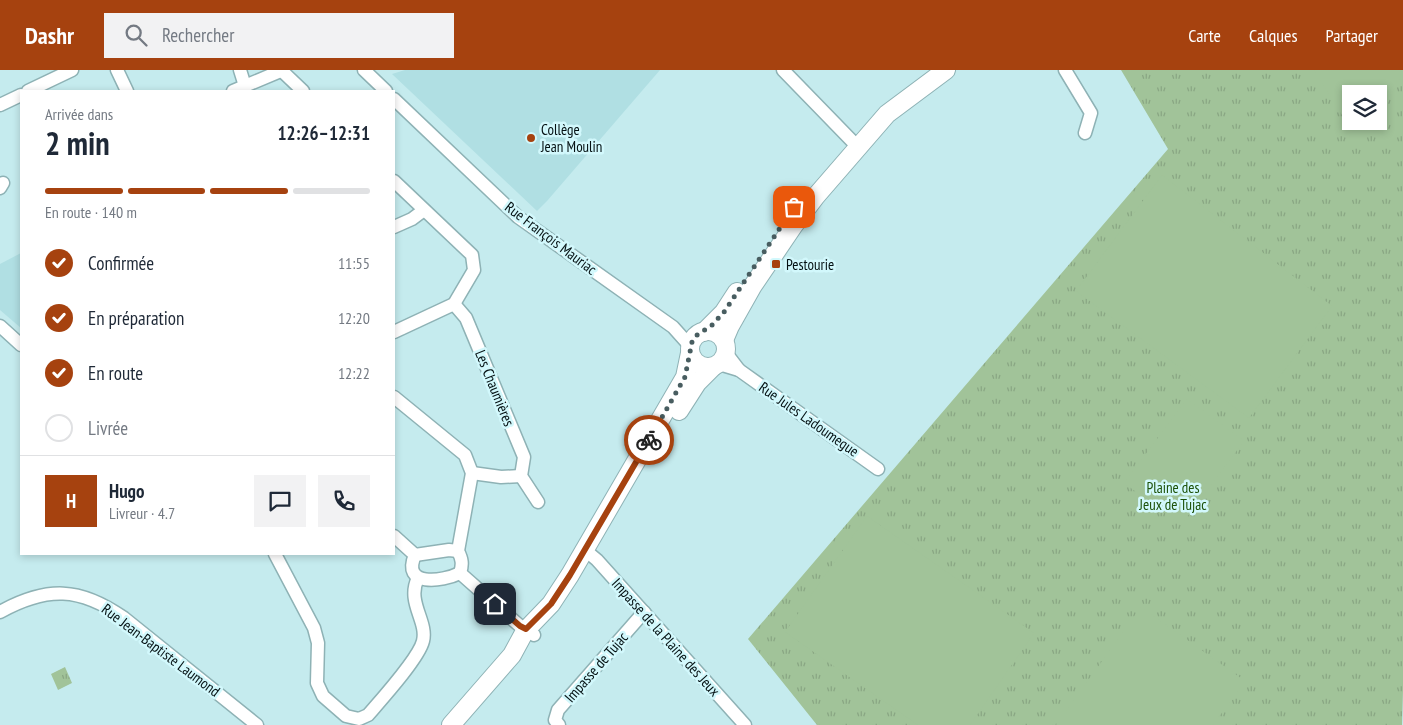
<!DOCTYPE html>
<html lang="fr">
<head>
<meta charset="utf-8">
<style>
	:root { --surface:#fff; --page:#f2f2f3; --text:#1f2937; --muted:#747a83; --line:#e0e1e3; --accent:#a6420f }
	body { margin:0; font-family:"PT Sans Narrow",sans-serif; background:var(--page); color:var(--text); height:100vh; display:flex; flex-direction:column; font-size:19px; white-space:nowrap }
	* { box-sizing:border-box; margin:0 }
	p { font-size:16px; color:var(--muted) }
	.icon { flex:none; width:28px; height:28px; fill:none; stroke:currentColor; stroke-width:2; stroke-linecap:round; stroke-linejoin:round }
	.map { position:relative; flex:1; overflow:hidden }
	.drawer { position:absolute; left:20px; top:20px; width:375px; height:465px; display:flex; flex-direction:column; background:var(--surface); border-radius:0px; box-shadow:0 2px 8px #0003 }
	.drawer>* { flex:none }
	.tools { position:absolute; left:1342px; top:15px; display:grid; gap:10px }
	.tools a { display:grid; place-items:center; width:45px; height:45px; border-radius:0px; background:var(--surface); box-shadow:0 2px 8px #0003; font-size:25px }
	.pin { position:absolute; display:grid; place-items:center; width:42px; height:42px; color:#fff; margin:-21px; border-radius:10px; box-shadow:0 2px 8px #0006 }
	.courier { position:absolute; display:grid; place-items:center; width:50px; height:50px; margin:-25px; border:4px solid #a6420f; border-radius:50%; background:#fff; color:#222; box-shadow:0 1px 6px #0007 }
	.overview em { font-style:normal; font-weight:600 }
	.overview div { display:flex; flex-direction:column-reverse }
	.overview { display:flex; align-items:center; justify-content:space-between; height:85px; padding:0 25px }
	h1 { font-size:32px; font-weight:600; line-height:38px }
	.bar { display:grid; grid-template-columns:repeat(4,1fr); gap:8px 5px; align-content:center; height:60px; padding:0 25px }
	.bar i { height:6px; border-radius:4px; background:var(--line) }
	.bar .selected { background:var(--accent) }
	.bar p { grid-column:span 4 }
	.line { display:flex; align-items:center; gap:12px; padding:0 25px; border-top:1px solid var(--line) }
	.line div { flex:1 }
	.round { display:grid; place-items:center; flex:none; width:52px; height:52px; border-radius:0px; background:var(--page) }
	ol { padding:0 25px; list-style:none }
	li { display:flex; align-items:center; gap:15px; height:55px }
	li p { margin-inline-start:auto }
	li .icon { padding:5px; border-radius:50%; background:var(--accent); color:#fff; stroke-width:4 }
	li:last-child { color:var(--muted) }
	li i { width:28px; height:28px; border:2px solid var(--line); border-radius:50% }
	header { display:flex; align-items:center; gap:30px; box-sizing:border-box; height:70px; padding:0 25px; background:var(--accent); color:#fff }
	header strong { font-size:24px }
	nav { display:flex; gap:28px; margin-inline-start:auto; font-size:18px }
	.search { width:350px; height:45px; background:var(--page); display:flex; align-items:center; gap:12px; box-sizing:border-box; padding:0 18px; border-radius:0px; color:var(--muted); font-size:19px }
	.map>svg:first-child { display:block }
	.built { fill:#b0dfe3 }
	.park { fill:url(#park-tufts); fill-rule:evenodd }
	.garden { fill:#a1c399 }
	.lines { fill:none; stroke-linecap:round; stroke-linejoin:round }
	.street-casing { stroke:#8eb2b5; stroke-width:15 }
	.secondary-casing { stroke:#8eb2b5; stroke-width:20 }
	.street { stroke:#fff; stroke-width:12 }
	.secondary { stroke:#fff; stroke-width:18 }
	.done { stroke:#485d60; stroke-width:5; stroke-dasharray:0 9 }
	.route { stroke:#a6420f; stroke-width:6 }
	.poi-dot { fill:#a6420f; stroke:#d2f8fc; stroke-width:2 }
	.labels { text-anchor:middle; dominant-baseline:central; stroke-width:5; stroke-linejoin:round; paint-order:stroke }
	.poi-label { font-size:15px; fill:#051113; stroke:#d2f8fc; text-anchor:start }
	.street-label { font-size:15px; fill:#051113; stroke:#d2f8fc }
	.park-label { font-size:15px; fill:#1d5209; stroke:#d2f8fc }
</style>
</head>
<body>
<header>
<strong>Dashr</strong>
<div class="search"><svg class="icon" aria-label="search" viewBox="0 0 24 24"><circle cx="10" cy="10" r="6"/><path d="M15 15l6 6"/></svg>Rechercher</div>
<nav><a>Carte</a><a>Calques</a><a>Partager</a></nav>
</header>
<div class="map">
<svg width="1403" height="655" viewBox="0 0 1403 655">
	<defs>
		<pattern id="park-tufts" width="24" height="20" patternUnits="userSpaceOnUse" patternTransform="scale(1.25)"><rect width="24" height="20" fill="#a1c399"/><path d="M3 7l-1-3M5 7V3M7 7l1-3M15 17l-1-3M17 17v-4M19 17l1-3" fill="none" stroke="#89a683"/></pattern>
	</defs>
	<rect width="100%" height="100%" fill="#c5ebee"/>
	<g class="built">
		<polygon points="405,0 660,0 547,131 537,141 392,4"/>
		<polygon points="21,183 21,258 0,240 0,194"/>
	</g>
	<g class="park">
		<path d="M 1121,0 L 1403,0 L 1403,620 L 1402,655 L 817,655 L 748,569 L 1168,79 ZM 1351,24 L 1379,24 L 1379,51 L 1351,51 Z"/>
		<polygon points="65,597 72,613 58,620 51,604"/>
	</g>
	<g class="garden">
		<polygon points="1314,0 1403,0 1403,8 1377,24 1351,24 1351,39 1342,45"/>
		<polygon points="1162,105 1332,236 1249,348 1076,221"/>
		<polygon points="1187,329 1244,371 1181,455 1124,413"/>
		<polygon points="867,446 1034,563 970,655 918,655 785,562"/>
		<polygon points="1141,537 1245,611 1213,655 1056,655"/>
	</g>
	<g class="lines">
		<defs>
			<g id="street">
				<polyline points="117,0 127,21"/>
				<polyline points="240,0 245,16"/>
				<polyline points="364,0 386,21"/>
				<polyline points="783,0 852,71"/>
				<polyline points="1065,0 1091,43 1085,63"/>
				<polyline points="282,1 303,21"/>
				<polyline points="28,21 72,0"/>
				<polyline points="233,21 283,0"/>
				<polyline points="394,29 518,147 673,257 690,276"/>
				<polyline points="0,35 21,25"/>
				<polyline points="394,111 472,185 474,200 454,234 394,262"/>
				<polyline points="0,118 3,113"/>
				<polyline points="394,157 412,149 424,140"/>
				<polyline points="454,234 466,248 524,387 521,406 538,432"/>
				<polyline points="0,256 21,275"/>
				<polyline points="726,283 739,300"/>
				<polyline points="719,294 739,300 878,399"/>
				<path d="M 394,327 L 465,385 L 472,403 L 458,481 C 462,489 463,494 460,503"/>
				<polyline points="472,403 501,407 521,406"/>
				<polyline points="394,466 415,485"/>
				<polyline points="585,480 597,490 745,655"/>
				<path d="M 275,484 L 314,558 L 318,573 L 317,613 L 323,626 L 346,646 L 359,649 L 368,645 C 381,630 419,588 423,571 C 428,551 406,532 418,508"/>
				<path d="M 415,485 C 401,517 442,512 460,503"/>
				<polyline points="415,485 449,480 458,481"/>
				<polyline points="460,503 520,556 534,565"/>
				<path d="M 0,542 C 47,516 80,517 124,548 L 257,655"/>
				<polyline points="559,655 555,650 558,640 644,542"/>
			</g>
			<g id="secondary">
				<circle cx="708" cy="279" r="18"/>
				<polyline points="704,262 724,242 737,222"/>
				<polyline points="724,270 730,256 752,217 794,155 816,126 887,44 946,0"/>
				<polyline points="679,341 697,313 713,297"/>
				<polyline points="451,655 512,585 525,561 551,534 570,505 685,307 690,283"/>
			</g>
		</defs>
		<use href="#street" class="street-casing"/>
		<use href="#secondary" class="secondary-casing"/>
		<use href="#street" class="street"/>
		<use href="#secondary" class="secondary"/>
	</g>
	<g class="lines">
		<polyline class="done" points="649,370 685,307 692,272 697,265 712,255 724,242 794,137"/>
		<polyline class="route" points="495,534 520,556 526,559 551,534 570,505 649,370"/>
	</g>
	<g class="poi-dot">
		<circle cx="531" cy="68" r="5"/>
		<rect x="771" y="189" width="10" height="10" rx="2.5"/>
	</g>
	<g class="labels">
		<g class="poi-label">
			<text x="541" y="59">Collège<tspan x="541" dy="17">Jean Moulin</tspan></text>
			<text x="786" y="194">Pestourie</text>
		</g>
		<g class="street-label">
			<text transform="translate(551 168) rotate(37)">Rue François Mauriac</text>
			<text transform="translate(495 318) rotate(68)">Les Chaumières</text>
			<text transform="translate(809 349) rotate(35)">Rue Jules Ladoumegue</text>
			<text transform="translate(666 567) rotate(48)">Impasse de la Plaine des Jeux</text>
			<text transform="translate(161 580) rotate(37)">Rue Jean-Baptiste Laumond</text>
			<text transform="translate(596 597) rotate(-49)">Impasse de Tujac</text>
		</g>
		<g class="park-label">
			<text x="1173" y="417">Plaine des<tspan x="1173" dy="17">Jeux de Tujac</tspan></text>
		</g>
	</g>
</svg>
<div class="tools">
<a><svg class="icon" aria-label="layers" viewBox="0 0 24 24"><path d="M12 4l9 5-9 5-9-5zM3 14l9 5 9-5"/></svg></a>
</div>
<div class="pin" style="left:794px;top:137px;background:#ea580c"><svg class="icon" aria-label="bag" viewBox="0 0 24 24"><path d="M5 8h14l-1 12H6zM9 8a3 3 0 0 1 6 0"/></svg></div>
<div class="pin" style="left:495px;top:534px;background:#1f2937"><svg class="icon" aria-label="home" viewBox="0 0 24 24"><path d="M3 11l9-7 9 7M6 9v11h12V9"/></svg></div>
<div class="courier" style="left:649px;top:370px"><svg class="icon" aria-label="bike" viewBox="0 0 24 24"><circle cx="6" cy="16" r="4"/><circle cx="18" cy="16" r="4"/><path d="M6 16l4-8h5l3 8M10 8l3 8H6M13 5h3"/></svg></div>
<section class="drawer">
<div class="overview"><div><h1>2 min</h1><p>Arrivée dans</p></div><em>12:26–12:31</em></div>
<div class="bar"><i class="selected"></i><i class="selected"></i><i class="selected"></i><i></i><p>En route · 140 m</p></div>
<ol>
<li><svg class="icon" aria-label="check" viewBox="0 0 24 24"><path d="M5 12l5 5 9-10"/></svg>Confirmée<p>11:55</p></li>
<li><svg class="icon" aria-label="check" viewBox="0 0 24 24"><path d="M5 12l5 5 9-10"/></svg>En préparation<p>12:20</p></li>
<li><svg class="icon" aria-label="check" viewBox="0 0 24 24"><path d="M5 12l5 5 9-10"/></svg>En route<p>12:22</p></li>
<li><i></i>Livrée</li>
</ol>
<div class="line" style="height:90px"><b class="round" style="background:var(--accent);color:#fff">H</b><div><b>Hugo</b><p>Livreur · 4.7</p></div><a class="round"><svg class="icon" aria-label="chat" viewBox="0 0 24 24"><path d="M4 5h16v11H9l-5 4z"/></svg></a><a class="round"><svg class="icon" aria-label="phone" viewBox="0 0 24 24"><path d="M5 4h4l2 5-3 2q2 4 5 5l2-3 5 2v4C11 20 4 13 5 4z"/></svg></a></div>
</section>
</div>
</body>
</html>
